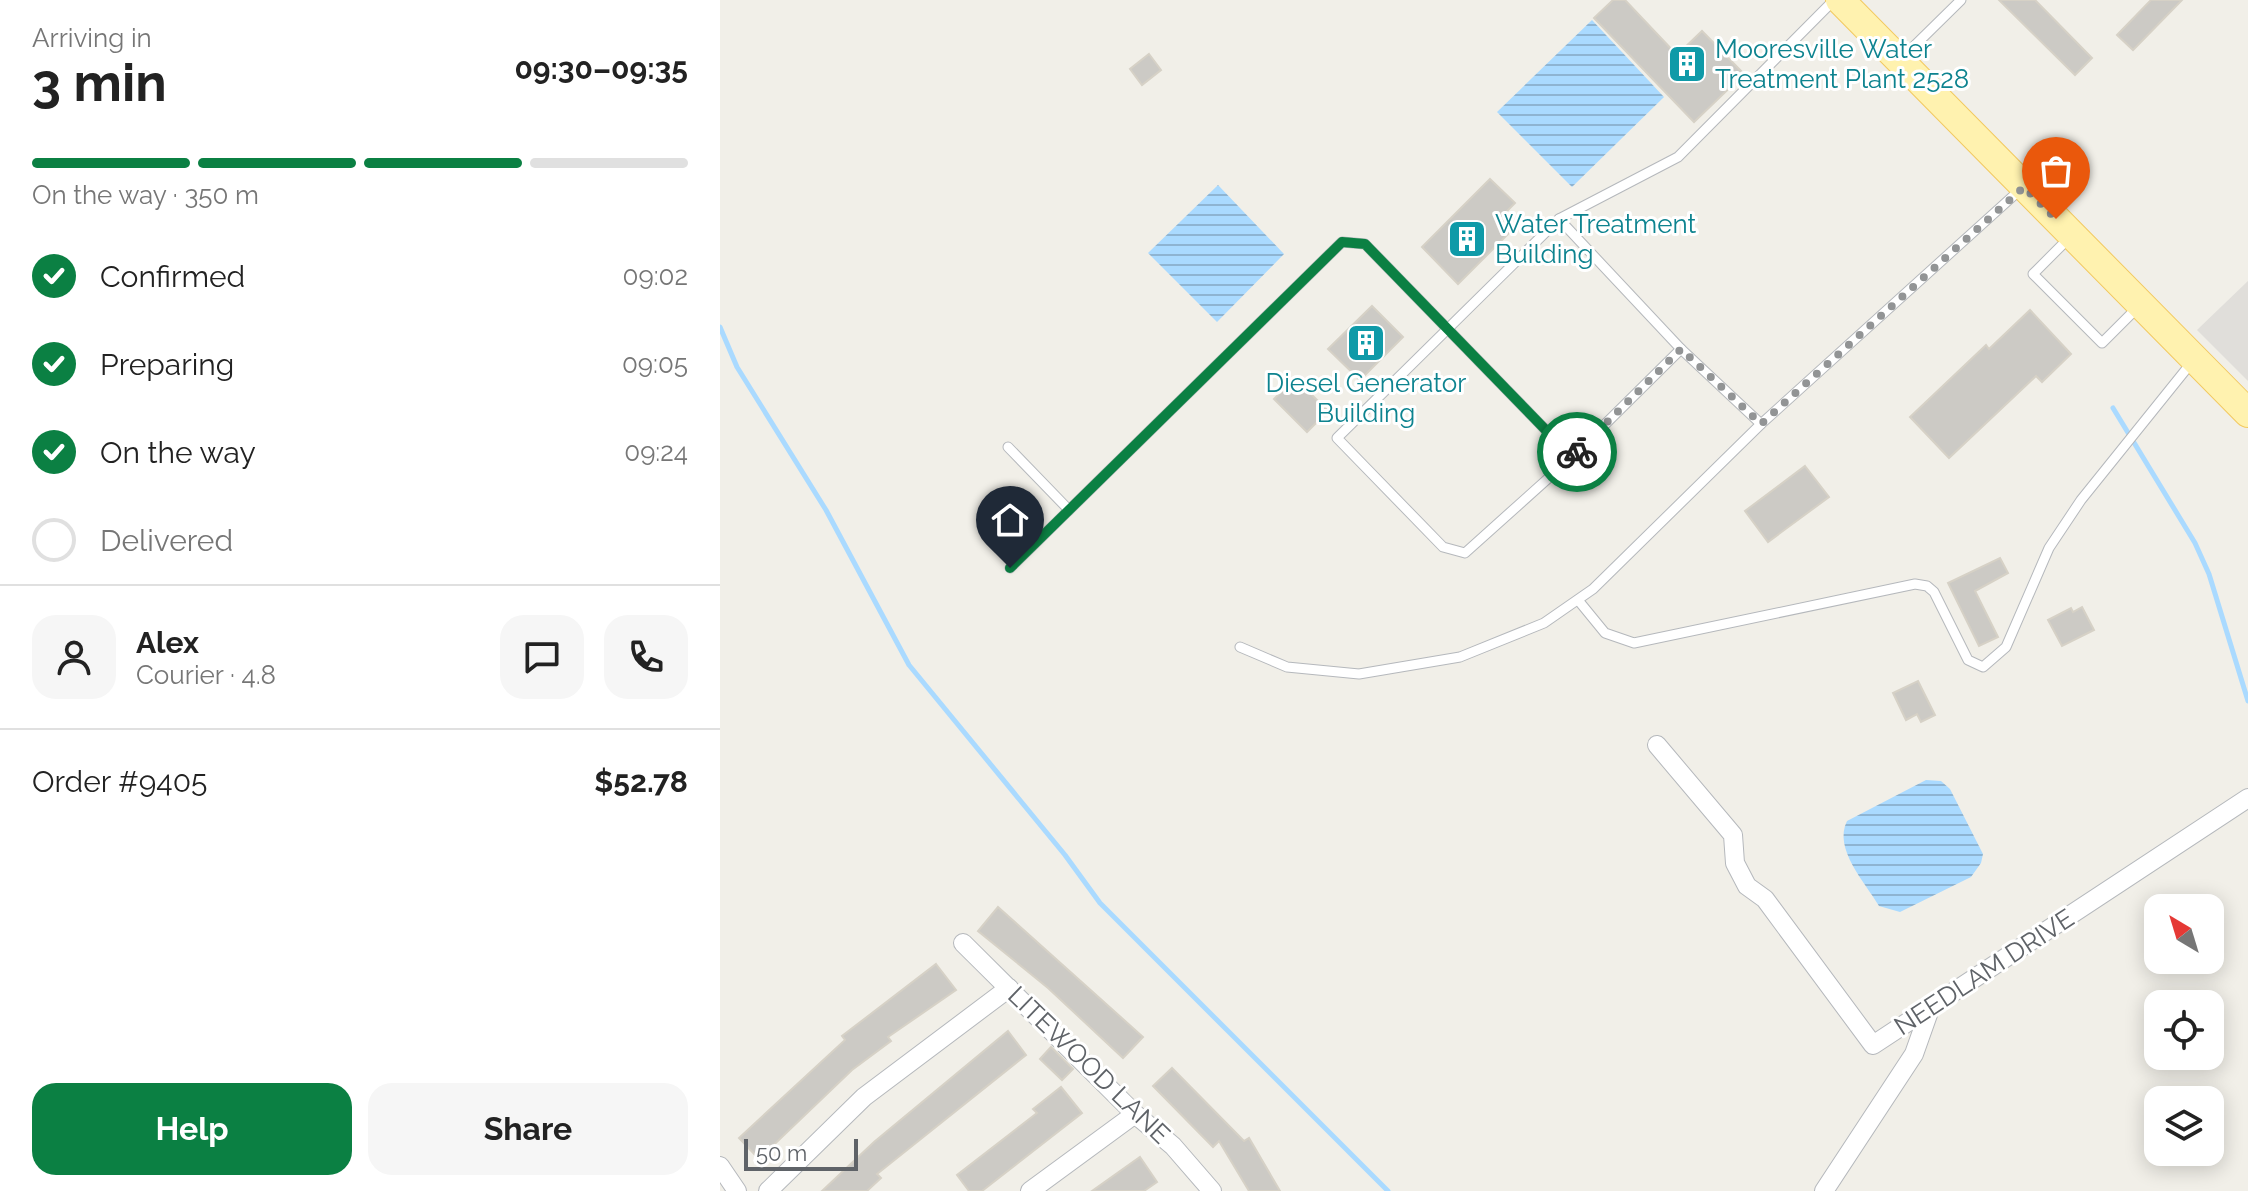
<!DOCTYPE html>
<html lang="en">
<head>
<meta charset="utf-8">
<style>
	:root { --surface:#fff; --page:#f6f6f6; --text:#222; --muted:#767676; --line:#e0e0e0; --accent:#0b8043 }
	body { margin:0; font-family:Raleway,sans-serif; background:var(--page); color:var(--text); height:100vh; display:flex; flex-direction:column; font-size:30px; white-space:nowrap }
	* { box-sizing:border-box; margin:0 }
	p { font-size:26px; color:var(--muted) }
	.icon { flex:none; width:44px; height:44px; fill:none; stroke:currentColor; stroke-width:2; stroke-linecap:round; stroke-linejoin:round }
	.map { position:relative; flex:1; overflow:hidden }
	.panel { display:flex; flex-direction:column; background:var(--surface); width:720px }
	.panel>* { flex:none }
	.needle { width:52px; rotate:322deg }
	.controls { position:absolute; left:1424px; top:894px; display:grid; gap:16px }
	.controls a { display:grid; place-items:center; width:80px; height:80px; border-radius:16px; background:var(--surface); box-shadow:0 4px 20px #0003; font-size:40px }
	.scale { position:absolute; left:24px; bottom:20px; width:114px; box-sizing:border-box; padding-left:8px; border:4px solid #5f6368; border-top:0; font-size:22px; line-height:28px; white-space:nowrap; color:#5f6368; -webkit-text-stroke:6px #fff; paint-order:stroke }
	.pin { position:absolute; display:grid; place-items:center; width:68px; height:68px; color:#fff; margin:-82px -34px; border-radius:50% 50% 50% 0; rotate:-45deg; box-shadow:0 0 8px #0007 }
	.pin .icon { rotate:45deg }
	.courier { position:absolute; display:grid; place-items:center; width:80px; height:80px; margin:-40px; border:6px solid #0b8043; border-radius:50%; background:#fff; color:#222; box-shadow:0 2px 10px #0007 }
	.headline em { font-style:normal; font-weight:700 }
	.headline div { display:flex; flex-direction:column-reverse }
	.headline { display:flex; align-items:center; justify-content:space-between; height:136px; padding:0 32px }
	h1 { font-size:52px; font-weight:700; line-height:60px }
	.bar { display:grid; grid-template-columns:repeat(4,1fr); gap:12px 8px; align-content:center; height:96px; padding:0 32px }
	.bar i { height:10px; border-radius:6px; background:var(--line) }
	.bar .on { background:var(--accent) }
	.bar p { grid-column:span 4 }
	.line { display:flex; align-items:center; gap:20px; padding:0 32px; border-top:2px solid var(--line) }
	.line div { flex:1 }
	.round { display:grid; place-items:center; flex:none; width:84px; height:84px; border-radius:24px; background:var(--page) }
	ol { padding:0 32px; list-style:none }
	li { display:flex; align-items:center; gap:24px; height:88px }
	li p { margin-inline-start:auto }
	li .icon { padding:8px; border-radius:50%; background:var(--accent); color:#fff; stroke-width:4 }
	li:last-child { color:var(--muted) }
	li i { width:44px; height:44px; border:4px solid var(--line); border-radius:50% }
	.button { display:flex; gap:16px; margin-top:auto; padding:16px 32px }
	.button a { flex:1; height:92px; border-radius:24px; background:var(--accent); color:#fff; font-size:32px; font-weight:700; line-height:92px; text-align:center }
	.button a+a { background:var(--page); color:var(--text) }
	main { display:flex; flex:1; min-height:0 }
	.map>svg:first-child { display:block }
	.industrial { fill:#e0deda }
	.water { fill:url(#water-rules) }
	.lines { fill:none; stroke-linecap:round; stroke-linejoin:round }
	.stream { stroke:#aadaff; stroke-width:5 }
	.building { fill:#cccac5; stroke:#d6d1c6; stroke-width:2 }
	.service-casing { stroke:#b5b8bc; stroke-width:11 }
	.minor-casing { stroke:#b5b8bc; stroke-width:20 }
	.primary-casing { stroke:#f2c960; stroke-width:30 }
	.service { stroke:#fff; stroke-width:9 }
	.minor { stroke:#fff; stroke-width:18 }
	.primary { stroke:#fff2af; stroke-width:28 }
	.done { stroke:#929495; stroke-width:8; stroke-dasharray:0 14.4 }
	.route { stroke:#0b8043; stroke-width:10 }
	.labels { text-anchor:middle; dominant-baseline:central; stroke-width:6; stroke-linejoin:round; paint-order:stroke }
	.culture-label { font-size:26px; fill:#0d838f; stroke:#fff; text-anchor:start }
	.street-label { font-size:26px; fill:#5f6368; stroke:#fff }
</style>
</head>
<body>
<main>
<section class="panel">
<div class="headline"><div><h1>3 min</h1><p>Arriving in</p></div><em>09:30–09:35</em></div>
<div class="bar"><i class="on"></i><i class="on"></i><i class="on"></i><i></i><p>On the way · 350 m</p></div>
<ol>
<li><svg class="icon" aria-label="check" viewBox="0 0 24 24"><path d="M5 12l5 5 9-10"/></svg>Confirmed<p>09:02</p></li>
<li><svg class="icon" aria-label="check" viewBox="0 0 24 24"><path d="M5 12l5 5 9-10"/></svg>Preparing<p>09:05</p></li>
<li><svg class="icon" aria-label="check" viewBox="0 0 24 24"><path d="M5 12l5 5 9-10"/></svg>On the way<p>09:24</p></li>
<li><i></i>Delivered</li>
</ol>
<div class="line" style="height:144px"><a class="round"><svg class="icon" aria-label="person" viewBox="0 0 24 24"><circle cx="12" cy="8" r="4"/><path d="M4 21q1-7 8-7t8 7"/></svg></a><div><b>Alex</b><p>Courier · 4.8</p></div><a class="round"><svg class="icon" aria-label="chat" viewBox="0 0 24 24"><path d="M4 5h16v11H9l-5 4z"/></svg></a><a class="round"><svg class="icon" aria-label="phone" viewBox="0 0 24 24"><path d="M5 4h4l2 5-3 2q2 4 5 5l2-3 5 2v4C11 20 4 13 5 4z"/></svg></a></div>
<div class="line" style="height:104px"><div>Order #9405</div><b>$52.78</b></div>
<div class="button"><a>Help</a><a>Share</a></div>
</section>
<div class="map">
<svg width="1528" height="1191" viewBox="0 0 1528 1191">
	<defs>
		<pattern id="water-rules" width="6" height="5" patternUnits="userSpaceOnUse" patternTransform="scale(2)"><rect width="6" height="5" fill="#aadaff"/><path d="M0 2.5h6" fill="none" stroke="#8eb4d2"/></pattern>
	</defs>
	<rect width="100%" height="100%" fill="#f1efe8"/>
	<polygon class="industrial" points="1528,281 1528,381 1477,330"/>
	<g class="water">
		<polygon points="872,20 944,97 852,187 777,112"/>
		<polygon points="498,185 564,254 497,322 428,253"/>
		<path d="M 1206,780 L 1221,781 L 1230,789 L 1263,854 L 1261,863 L 1251,877 L 1180,912 L 1159,906 C 1145,882 1113,849 1127,821 Z"/>
	</g>
	<g class="lines">
		<g class="stream">
			<polyline points="0,327 17,367 106,510 189,665 345,855 380,903 668,1191"/>
			<polyline points="1393,408 1475,543 1489,574 1528,701"/>
		</g>
	</g>
	<g class="building">
		<polygon points="893,0 905,0 957,55 982,31 1024,74 974,122 874,18"/>
		<polygon points="1279,0 1315,0 1372,58 1355,75"/>
		<polygon points="1431,0 1462,0 1413,50 1397,35"/>
		<polygon points="429,54 441,70 422,85 410,69"/>
		<polygon points="770,179 795,203 780,218 792,230 738,284 702,247"/>
		<polygon points="652,306 683,337 640,380 608,349"/>
		<polygon points="1310,310 1351,354 1322,382 1316,376 1229,458 1190,417 1266,345 1269,349"/>
		<polygon points="575,378 608,411 587,432 554,399"/>
		<polygon points="1085,466 1109,497 1048,542 1025,511"/>
		<polygon points="1280,558 1288,573 1255,591 1278,637 1259,646 1228,583"/>
		<polygon points="1362,607 1374,630 1342,646 1328,620 1351,608 1353,612"/>
		<polygon points="1198,681 1215,715 1201,722 1197,714 1186,720 1173,693"/>
		<polygon points="278,907 423,1037 403,1058 328,988 258,931"/>
		<polygon points="216,964 236,990 168,1037 171,1041 132,1070 39,1159 19,1138 125,1040 122,1036"/>
		<polygon points="288,1031 306,1055 157,1174 161,1178 147,1191 102,1191 154,1142"/>
		<polygon points="331,1047 353,1069 342,1080 320,1059"/>
		<polygon points="452,1068 524,1141 529,1138 560,1191 529,1191 499,1141 493,1147 433,1086"/>
		<polygon points="341,1087 362,1113 262,1191 249,1191 237,1175 317,1113 313,1109"/>
		<polygon points="420,1157 437,1182 424,1191 372,1191"/>
	</g>
	<g class="lines">
		<defs>
			<g id="service">
				<polyline points="1114,0 958,157 839,219 617,438 723,547 745,553 852,457 961,349 1041,424 1302,188"/>
				<polyline points="1182,58 1241,0"/>
				<polyline points="839,219 961,349"/>
				<polyline points="1350,237 1313,274 1382,343 1418,307"/>
				<polyline points="288,447 349,510"/>
				<polyline points="290,568 622,242 645,244 852,457"/>
				<polyline points="858,600 885,633 914,643 1195,584 1207,586 1214,592 1248,660 1263,667 1286,647 1329,548 1361,500 1472,362"/>
				<polyline points="520,647 567,667 639,674 740,657 824,623 873,589 1041,424"/>
			</g>
			<g id="minor">
				<polyline points="937,745 1013,835 1015,863 1027,886 1045,899 1153,1045 1528,798"/>
				<polyline points="243,943 415,1114 453,1146 492,1191"/>
				<polyline points="0,1166 17,1191"/>
				<polyline points="48,1191 144,1097 289,988"/>
				<polyline points="310,1191 415,1114"/>
				<polyline points="1104,1191 1194,1054 1211,1006"/>
			</g>
			<polyline id="primary" points="1120,0 1528,413"/>
		</defs>
		<use href="#service" class="service-casing"/>
		<use href="#minor" class="minor-casing"/>
		<use href="#primary" class="primary-casing"/>
		<use href="#service" class="service"/>
		<use href="#minor" class="minor"/>
		<use href="#primary" class="primary"/>
	</g>
	<g class="lines">
		<polyline class="done" points="857,452 961,349 1041,424 1304,187 1336,219"/>
		<polyline class="route" points="290,568 622,242 645,244 852,457 857,452"/>
	</g>
	<defs>
		<symbol id="building-square" viewBox="-11 -11 22 22"><rect x="-9" y="-9" width="18" height="18" rx="4" fill="#0f9aa8" stroke="#fff"/><path d="M-4-6H4V6H1V3H-1V6H-4ZM-2.5-4.3h1.7v1.8h-1.7ZM.8-4.3h1.7v1.8H.8ZM-2.5-1h1.7V.8h-1.7ZM.8-1h1.7V.8H.8Z" fill="#fff"/></symbol>
	</defs>
	<g fill-rule="evenodd">
		<use href="#building-square" x="945" y="42" width="44" height="44"/>
		<use href="#building-square" x="725" y="217" width="44" height="44"/>
		<use href="#building-square" x="624" y="321" width="44" height="44"/>
	</g>
	<g class="labels">
		<g class="culture-label">
			<text x="995" y="49">Mooresville Water<tspan x="995" dy="30">Treatment Plant 2528</tspan></text>
			<text x="775" y="224">Water Treatment<tspan x="775" dy="30">Building</tspan></text>
			<text x="646" y="383" text-anchor="middle">Diesel Generator<tspan x="646" dy="30">Building</tspan></text>
		</g>
		<g class="street-label">
			<text transform="translate(1264 972) rotate(-33)">NEEDLAM DRIVE</text>
			<text transform="translate(369 1065) rotate(44)">LITEWOOD LANE</text>
		</g>
	</g>
</svg>
<div class="controls">
<a><svg class="needle" viewBox="-14 -14 28 28"><path d="M0-13l5 13h-10z" fill="#e53935"/><path d="M0 13l5-13h-10z" fill="#767676"/></svg></a>
<a><svg class="icon" aria-label="locate" viewBox="0 0 24 24"><circle cx="12" cy="12" r="6"/><path d="M12 2v4M12 18v4M2 12h4M18 12h4"/></svg></a>
<a><svg class="icon" aria-label="layers" viewBox="0 0 24 24"><path d="M12 4l9 5-9 5-9-5zM3 14l9 5 9-5"/></svg></a>
</div>
<div class="scale">50 m</div>
<div class="pin" style="left:1336px;top:219px;background:#ea580c"><svg class="icon" aria-label="bag" viewBox="0 0 24 24"><path d="M5 8h14l-1 12H6zM9 8a3 3 0 0 1 6 0"/></svg></div>
<div class="pin" style="left:290px;top:568px;background:#1f2937"><svg class="icon" aria-label="home" viewBox="0 0 24 24"><path d="M3 11l9-7 9 7M6 9v11h12V9"/></svg></div>
<div class="courier" style="left:857px;top:452px"><svg class="icon" aria-label="bike" viewBox="0 0 24 24"><circle cx="6" cy="16" r="4"/><circle cx="18" cy="16" r="4"/><path d="M6 16l4-8h5l3 8M10 8l3 8H6M13 5h3"/></svg></div>
</div>
</main>
</body>
</html>
